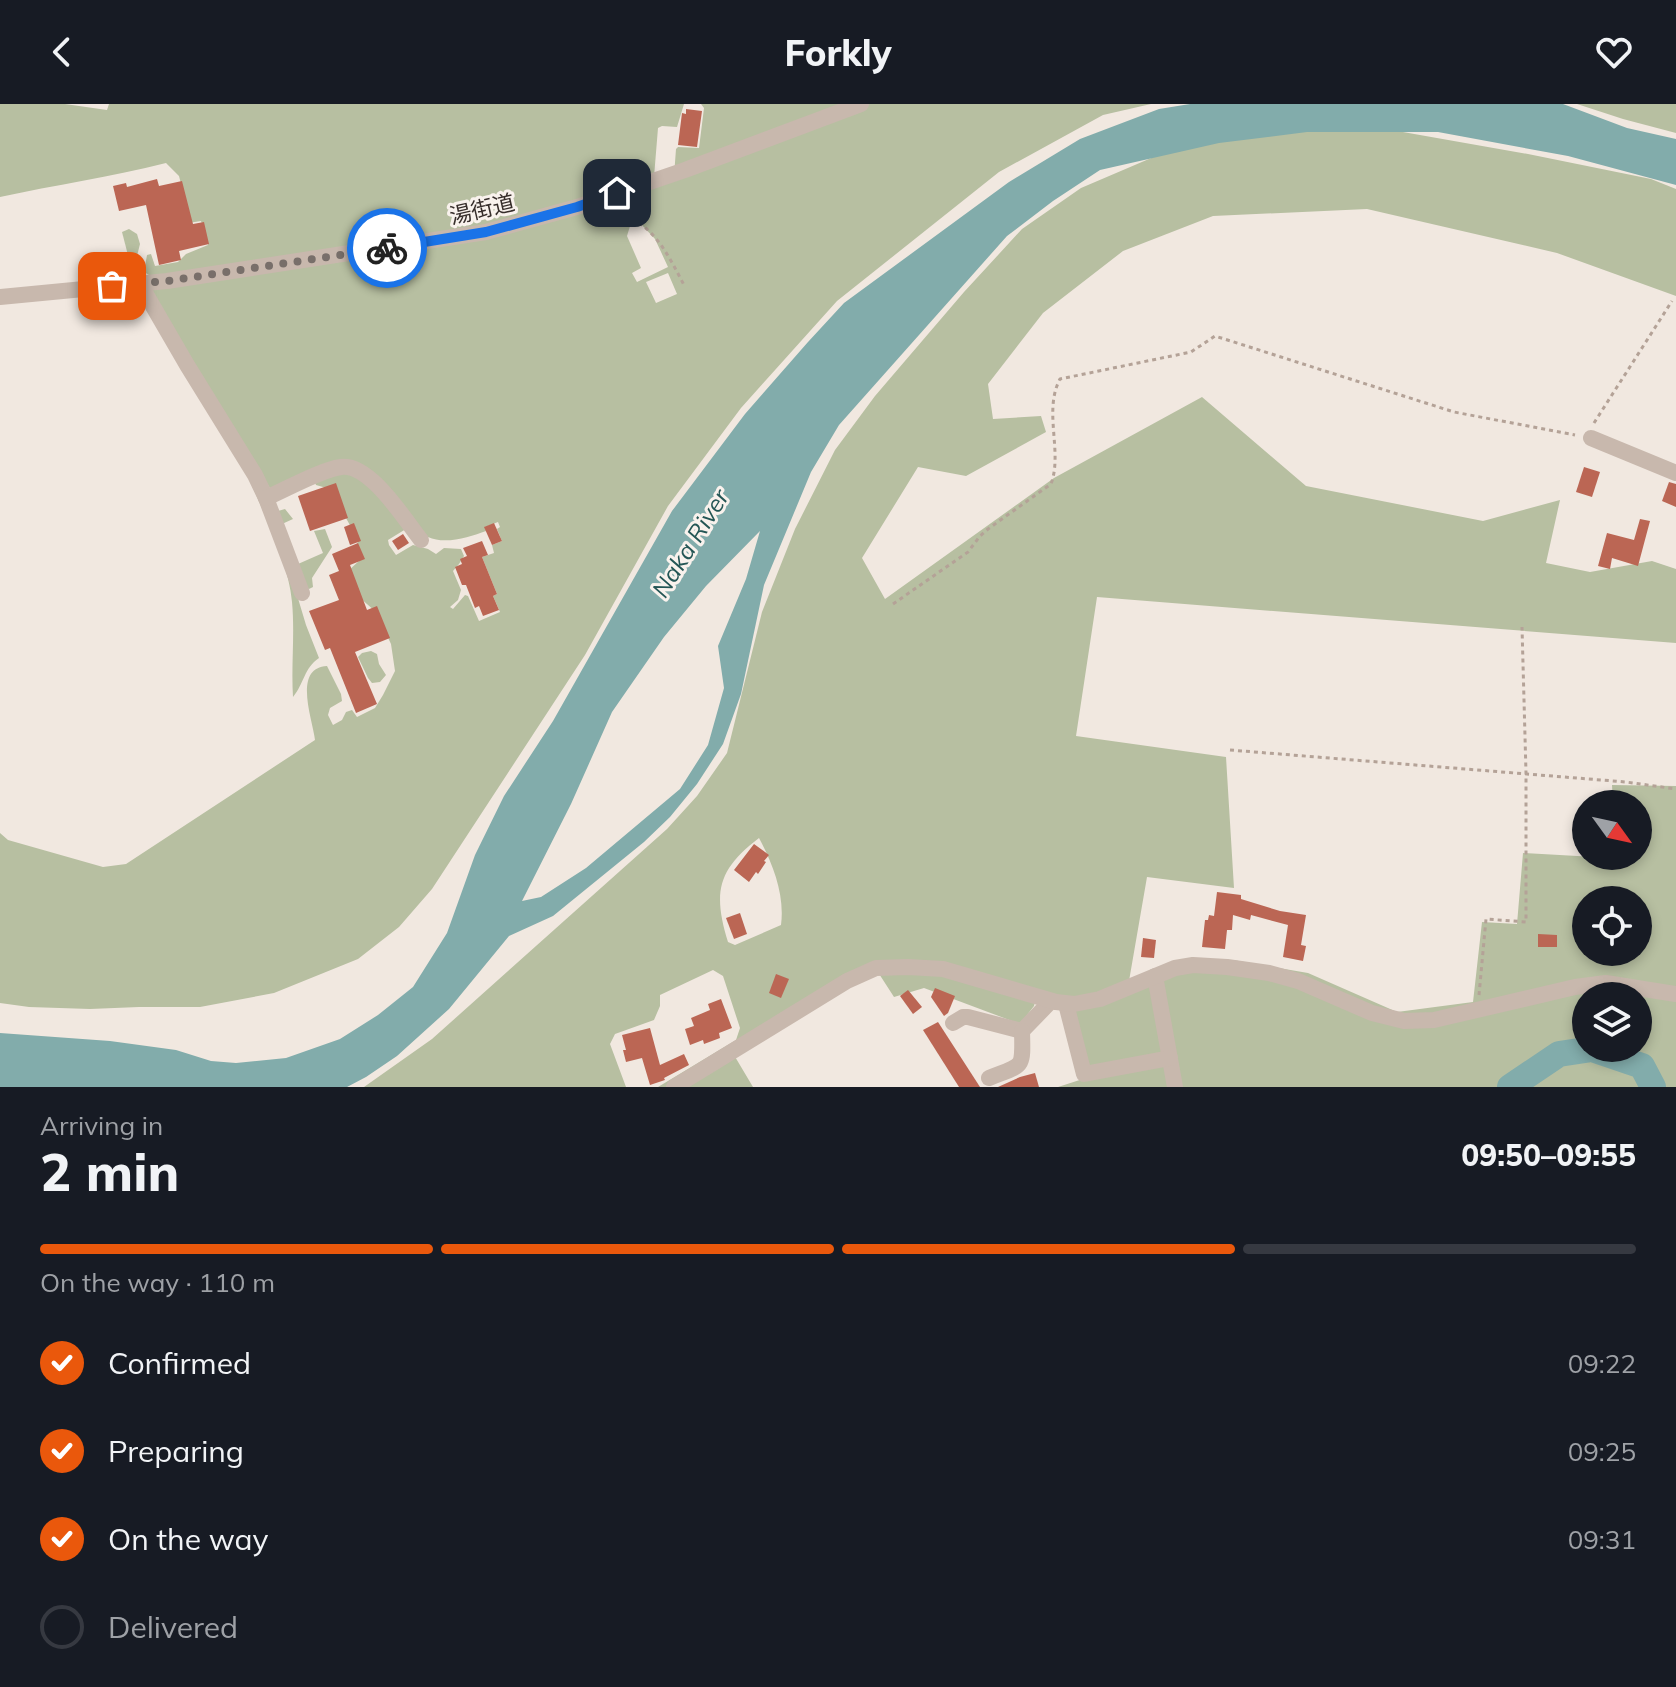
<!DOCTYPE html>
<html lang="en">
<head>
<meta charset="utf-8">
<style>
	:root { --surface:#171b24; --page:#242831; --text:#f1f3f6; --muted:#9ea1a6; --line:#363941; --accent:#ea580c }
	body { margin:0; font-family:Mulish,"Noto Sans JP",sans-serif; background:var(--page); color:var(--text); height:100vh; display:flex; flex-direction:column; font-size:30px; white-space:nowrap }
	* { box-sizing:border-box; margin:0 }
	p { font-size:26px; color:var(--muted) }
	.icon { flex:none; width:44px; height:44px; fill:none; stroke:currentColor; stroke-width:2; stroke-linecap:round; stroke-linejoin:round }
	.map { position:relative; height:983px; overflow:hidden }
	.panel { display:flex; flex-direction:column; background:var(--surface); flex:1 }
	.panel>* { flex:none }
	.needle { width:52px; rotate:123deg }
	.tools { position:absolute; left:1572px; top:686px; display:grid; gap:16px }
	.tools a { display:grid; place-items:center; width:80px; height:80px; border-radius:50%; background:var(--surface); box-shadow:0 4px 12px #0003; font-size:40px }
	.pin { position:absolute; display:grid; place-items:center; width:68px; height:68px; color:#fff; margin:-34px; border-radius:16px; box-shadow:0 4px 12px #0006 }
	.courier { position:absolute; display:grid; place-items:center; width:80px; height:80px; margin:-40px; border:6px solid #1a73e8; border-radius:50%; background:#fff; color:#222; box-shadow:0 2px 10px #0007 }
	.head em { font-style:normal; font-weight:800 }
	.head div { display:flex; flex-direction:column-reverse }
	.head { display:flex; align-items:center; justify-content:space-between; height:136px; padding:0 40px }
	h1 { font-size:52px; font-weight:800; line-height:60px }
	.bar { display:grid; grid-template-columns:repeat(4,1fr); gap:12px 8px; align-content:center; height:96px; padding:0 40px }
	.bar i { height:10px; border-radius:6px; background:var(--line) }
	.bar .selected { background:var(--accent) }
	.bar p { grid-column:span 4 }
	ol { padding:0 40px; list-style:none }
	li { display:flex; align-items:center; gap:24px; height:88px }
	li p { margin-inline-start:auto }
	li .icon { padding:8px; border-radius:50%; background:var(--accent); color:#fff; stroke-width:4 }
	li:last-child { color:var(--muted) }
	li i { width:44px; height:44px; border:4px solid var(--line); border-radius:50% }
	header { display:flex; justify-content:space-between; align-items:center; height:104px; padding:0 40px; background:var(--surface); font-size:36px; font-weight:800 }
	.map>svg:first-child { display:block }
	.green { fill:#b7bfa1; fill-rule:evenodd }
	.water { fill:#82acab; fill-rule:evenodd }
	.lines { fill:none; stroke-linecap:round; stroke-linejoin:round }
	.river { stroke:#82acab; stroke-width:26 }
	.building { fill:#bb6654 }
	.path { stroke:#b4a297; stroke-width:3; stroke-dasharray:4 4; stroke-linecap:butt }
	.minor { stroke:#c8b8ad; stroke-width:16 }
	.done { stroke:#786f6a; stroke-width:8; stroke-dasharray:0 14.4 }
	.route { stroke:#1a73e8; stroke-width:10 }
	.labels { text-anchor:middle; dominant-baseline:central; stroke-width:6; stroke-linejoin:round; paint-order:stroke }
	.street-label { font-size:22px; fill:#372e2b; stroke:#f9f2ed }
	.water-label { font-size:24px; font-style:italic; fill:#245655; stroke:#f9f2ed }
</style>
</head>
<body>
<header><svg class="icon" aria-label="back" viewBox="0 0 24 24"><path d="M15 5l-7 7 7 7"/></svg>Forkly<svg class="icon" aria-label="heart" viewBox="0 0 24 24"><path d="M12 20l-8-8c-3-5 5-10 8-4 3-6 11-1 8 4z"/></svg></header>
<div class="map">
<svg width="1676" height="983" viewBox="0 0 1676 983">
	<rect width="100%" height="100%" fill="#f1e8e0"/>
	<g class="green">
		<path d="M 0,0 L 65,0 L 107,6 L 109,0 L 684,0 L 677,23 L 662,22 L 658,24 L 654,73 L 674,72 L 676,45 L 678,43 L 699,44 L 704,4 L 701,0 L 1151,0 L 1103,11 L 999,68 L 837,197 L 741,304 L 668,402 L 585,551 L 432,785 L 399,823 L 358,855 L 274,889 L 200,903 L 139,903 L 90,905 L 29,903 L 0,899 L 0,729 L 8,736 L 103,763 L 126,760 L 315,636 C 313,616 292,564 327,562 L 341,590 L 342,597 L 330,604 L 328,611 L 333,621 L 342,616 L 346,608 L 352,606 L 357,613 L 375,604 L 383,591 L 395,567 L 391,540 L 376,508 L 359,493 L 348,467 L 360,456 L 357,434 L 330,385 L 316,381 L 311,370 L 271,386 L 151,192 L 149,171 L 144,168 L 147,151 L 151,150 L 155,162 L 178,158 L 186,150 L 208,141 L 201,117 L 170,122 L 186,100 L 179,72 L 166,59 C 111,73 55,81 0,93 ZM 640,119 L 655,135 L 668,163 L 637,178 L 632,169 L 641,164 L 627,132 L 630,122 ZM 668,169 L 677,190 L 656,199 L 646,178 ZM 498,418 L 500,423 L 497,425 L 502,437 L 492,441 L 494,449 L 482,453 L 497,490 L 493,492 L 500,508 L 479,517 L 468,492 L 465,491 L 453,505 L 450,503 L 458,496 L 461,486 L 453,467 L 459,460 L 464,452 L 461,445 L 444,444 L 436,450 L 428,445 L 413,441 L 396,451 L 389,441 L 388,436 L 414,420 C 418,425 422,430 428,433 C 445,441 470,433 486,427 L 485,423 Z"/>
		<polygon points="1577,0 1676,0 1676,29 1623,15"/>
		<path d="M 1369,22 L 1528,50 L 1651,75 L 1676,85 L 1676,192 L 1557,149 L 1367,105 L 1213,112 L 1123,147 L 1043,209 L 988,280 L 993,315 L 1041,312 L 1046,328 L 966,372 L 918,363 L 862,454 L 885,495 L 1054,374 L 1202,293 L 1306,382 L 1483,417 L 1560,396 L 1546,459 L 1590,468 L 1652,457 L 1676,465 L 1676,539 L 1097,493 L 1076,632 L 1226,653 L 1234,784 L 1147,773 L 1129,877 L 1101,888 L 1073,895 L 1037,888 L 1034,902 L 1020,920 L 924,884 L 894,893 L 874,862 L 731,946 L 753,983 L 658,983 L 736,936 L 740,924 L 723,872 L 713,866 L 660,891 L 660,902 L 654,916 L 615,930 L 610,940 L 626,983 L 364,983 L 432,935 L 667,725 L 697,692 L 727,649 L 762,508 L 795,425 L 835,346 L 875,292 L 964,188 L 1022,125 L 1081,84 L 1177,43 L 1222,27 ZM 759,734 C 773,760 785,791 781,821 L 735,841 L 728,838 C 713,789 717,766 759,734 Z"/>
		<polygon points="129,125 137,130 140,140 136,156 130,159 122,128"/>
		<path d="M 253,373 L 285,451 L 306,521 L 319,554 C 304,564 304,580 293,593 C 291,561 295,530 292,498 C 289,459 264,411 249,374 Z"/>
		<polygon points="285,405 293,415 282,420 298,460 323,449 314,427 325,425 332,443 312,474 313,483 309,485 303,482 275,412 278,407"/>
		<polygon points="371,547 377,550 379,560 386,571 380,578 372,579 368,574 358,553 362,549"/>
		<path d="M 1612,681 L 1676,682 L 1676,983 L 1058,983 L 1089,973 L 1074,908 L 1175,857 L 1233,856 L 1308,869 L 1397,908 L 1473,898 L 1482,818 L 1517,820 L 1523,749 L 1613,754 L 1613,752 L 1638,752 L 1638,700 L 1613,700 ZM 1586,796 L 1638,796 L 1638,848 L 1586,848 ZM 1586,892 L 1638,892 L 1638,944 L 1586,944 Z"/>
	</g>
	<path class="water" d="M 1190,0 L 1563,0 L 1627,24 L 1676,35 L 1676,81 L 1568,52 L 1438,28 L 1307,28 L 1219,39 L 1100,66 L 1053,97 L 1007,132 L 839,321 L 811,368 L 764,481 L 741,590 L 723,640 L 697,680 L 670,713 L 644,738 L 553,812 L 509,832 L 449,905 L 397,952 L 366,973 L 347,983 L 0,983 L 0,929 L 110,937 L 176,946 L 211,957 L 236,959 L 286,954 L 340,935 L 378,911 L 413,883 L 447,829 L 475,751 L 504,692 L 553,617 L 672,407 L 745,310 L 808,238 L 844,199 L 1009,78 L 1080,35 L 1159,5 ZM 760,427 L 746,475 L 718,542 L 724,584 L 708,641 L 680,685 L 586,764 L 541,793 L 522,797 L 571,700 L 612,608 L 664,533 L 706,482 Z"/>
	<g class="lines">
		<polyline class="river" points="1510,983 1559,950 1592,945 1642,962 1653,983"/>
	</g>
	<g class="building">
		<polygon points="686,5 702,7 697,43 678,41 682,9 686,10"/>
		<polygon points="157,75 159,82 182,77 193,120 204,118 209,140 179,147 181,156 159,161 146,101 119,107 113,82 126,79 127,83"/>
		<polygon points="1584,363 1600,368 1592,393 1576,388"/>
		<polygon points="1669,378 1676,380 1676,403 1662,397"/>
		<polygon points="336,379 348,414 310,427 298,392"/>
		<polygon points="1640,415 1650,417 1638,462 1612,454 1610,465 1598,462 1607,429 1634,436"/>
		<polygon points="354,419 361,437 350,441 344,423"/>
		<polygon points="494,419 502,437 492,441 484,423"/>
		<polygon points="403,430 409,439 398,446 392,437"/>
		<polygon points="482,437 488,451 482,453 497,490 493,492 499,506 483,512 479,502 475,504 466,481 462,481 455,463 462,460 460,455 467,452 463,444"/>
		<polygon points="358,439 365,455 350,461 367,506 377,502 390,534 355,548 377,600 356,609 330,544 325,546 309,507 339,496 329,471 339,467 332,450"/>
		<polygon points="754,740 769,751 764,757 766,758 758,770 756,768 749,778 734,766"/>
		<polygon points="1217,788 1241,791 1241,795 1280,807 1306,811 1301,841 1306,842 1303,857 1283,853 1288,821 1251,811 1250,816 1233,811 1232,826 1227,826 1225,845 1202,843 1205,816 1208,816 1209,811 1214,812"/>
		<polygon points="740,809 747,830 734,835 726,814"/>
		<polygon points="1538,830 1557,831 1557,843 1538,843"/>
		<polygon points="1143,834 1156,836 1154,854 1141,853"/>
		<polygon points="776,870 789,875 781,894 769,889"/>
		<polygon points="935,884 955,892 948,909 944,912 931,893"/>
		<polygon points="908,886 922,903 913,910 900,892"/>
		<polygon points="721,895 732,924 719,929 720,934 704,940 703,936 690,941 685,925 694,922 691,914 710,906 708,900"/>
		<polygon points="938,918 980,983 959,983 923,926"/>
		<polygon points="650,924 660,961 684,950 689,961 664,974 665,976 650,981 642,954 626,958 623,946 626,946 622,931"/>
		<polygon points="1035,969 1039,983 998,983 1020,973"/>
	</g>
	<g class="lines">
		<g class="path">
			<path d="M 622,102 C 629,114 640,118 650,128 C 665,143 675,164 685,183"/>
			<polyline points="1594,319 1672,197"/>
			<path d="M 893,500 L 968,448 L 980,432 L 988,425 L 1051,380 C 1063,348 1043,307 1060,275 L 1191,248 L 1215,232 L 1454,308 L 1575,331"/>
			<polyline points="1230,646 1626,678 1676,685"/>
			<polyline points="1479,891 1486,815 1526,818 1526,669 1522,523"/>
		</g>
		<g class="minor">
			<polyline points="140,180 187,261 255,371 266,394 302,489"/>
			<polyline points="0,193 167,177 486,128 577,103 685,66 861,0"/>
			<polyline points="1591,334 1676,369"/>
			<path d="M 266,394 C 287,385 320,366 341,363 C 370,359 405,416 421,436"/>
			<polyline points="1155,872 1175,983"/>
			<polyline points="1066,900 1084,970 1170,954"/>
			<polyline points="953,919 963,913 968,913 1022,927 1051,897"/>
			<path d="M 989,974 C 1024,960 1023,966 1022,927"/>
			<polyline points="674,983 847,877 876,864 908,863 943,865 1056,898 1074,900 1100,895 1175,864 1193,861 1227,863 1269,869 1298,877 1372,909 1404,917 1434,916 1575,883 1606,879 1676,890"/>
		</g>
	</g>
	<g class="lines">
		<polyline class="done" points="112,182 167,177 387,144"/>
		<polyline class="route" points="387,144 486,128 577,103 617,89"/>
	</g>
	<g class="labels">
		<g class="street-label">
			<text transform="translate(482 105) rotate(-13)">湯街道</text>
		</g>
		<g class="water-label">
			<text transform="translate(690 439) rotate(-58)">Naka River</text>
		</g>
	</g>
</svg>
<div class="tools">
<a><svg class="needle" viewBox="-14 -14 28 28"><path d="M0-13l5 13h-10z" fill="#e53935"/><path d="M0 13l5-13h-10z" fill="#9ea1a6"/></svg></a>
<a><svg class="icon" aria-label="locate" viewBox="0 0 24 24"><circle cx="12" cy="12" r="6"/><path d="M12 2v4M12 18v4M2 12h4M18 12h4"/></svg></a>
<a><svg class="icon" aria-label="layers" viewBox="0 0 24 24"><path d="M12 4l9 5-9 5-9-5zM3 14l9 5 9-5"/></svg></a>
</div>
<div class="pin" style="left:112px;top:182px;background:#ea580c"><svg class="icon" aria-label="bag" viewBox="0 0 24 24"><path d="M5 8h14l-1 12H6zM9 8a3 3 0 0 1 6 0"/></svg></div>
<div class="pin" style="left:617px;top:89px;background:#1f2937"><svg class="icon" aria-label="home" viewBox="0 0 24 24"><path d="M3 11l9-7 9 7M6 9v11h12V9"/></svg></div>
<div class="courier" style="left:387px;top:144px"><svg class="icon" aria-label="bike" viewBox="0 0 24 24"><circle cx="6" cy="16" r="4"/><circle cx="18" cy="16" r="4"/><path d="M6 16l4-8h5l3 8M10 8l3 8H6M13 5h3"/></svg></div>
</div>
<section class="panel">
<div class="head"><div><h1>2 min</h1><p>Arriving in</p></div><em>09:50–09:55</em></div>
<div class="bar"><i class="selected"></i><i class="selected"></i><i class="selected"></i><i></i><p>On the way · 110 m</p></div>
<ol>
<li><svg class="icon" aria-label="check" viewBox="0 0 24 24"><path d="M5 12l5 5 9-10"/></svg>Confirmed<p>09:22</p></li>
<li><svg class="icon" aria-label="check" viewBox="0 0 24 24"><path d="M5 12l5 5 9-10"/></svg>Preparing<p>09:25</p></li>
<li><svg class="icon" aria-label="check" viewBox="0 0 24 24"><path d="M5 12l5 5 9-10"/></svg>On the way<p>09:31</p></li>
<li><i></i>Delivered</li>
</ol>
</section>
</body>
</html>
